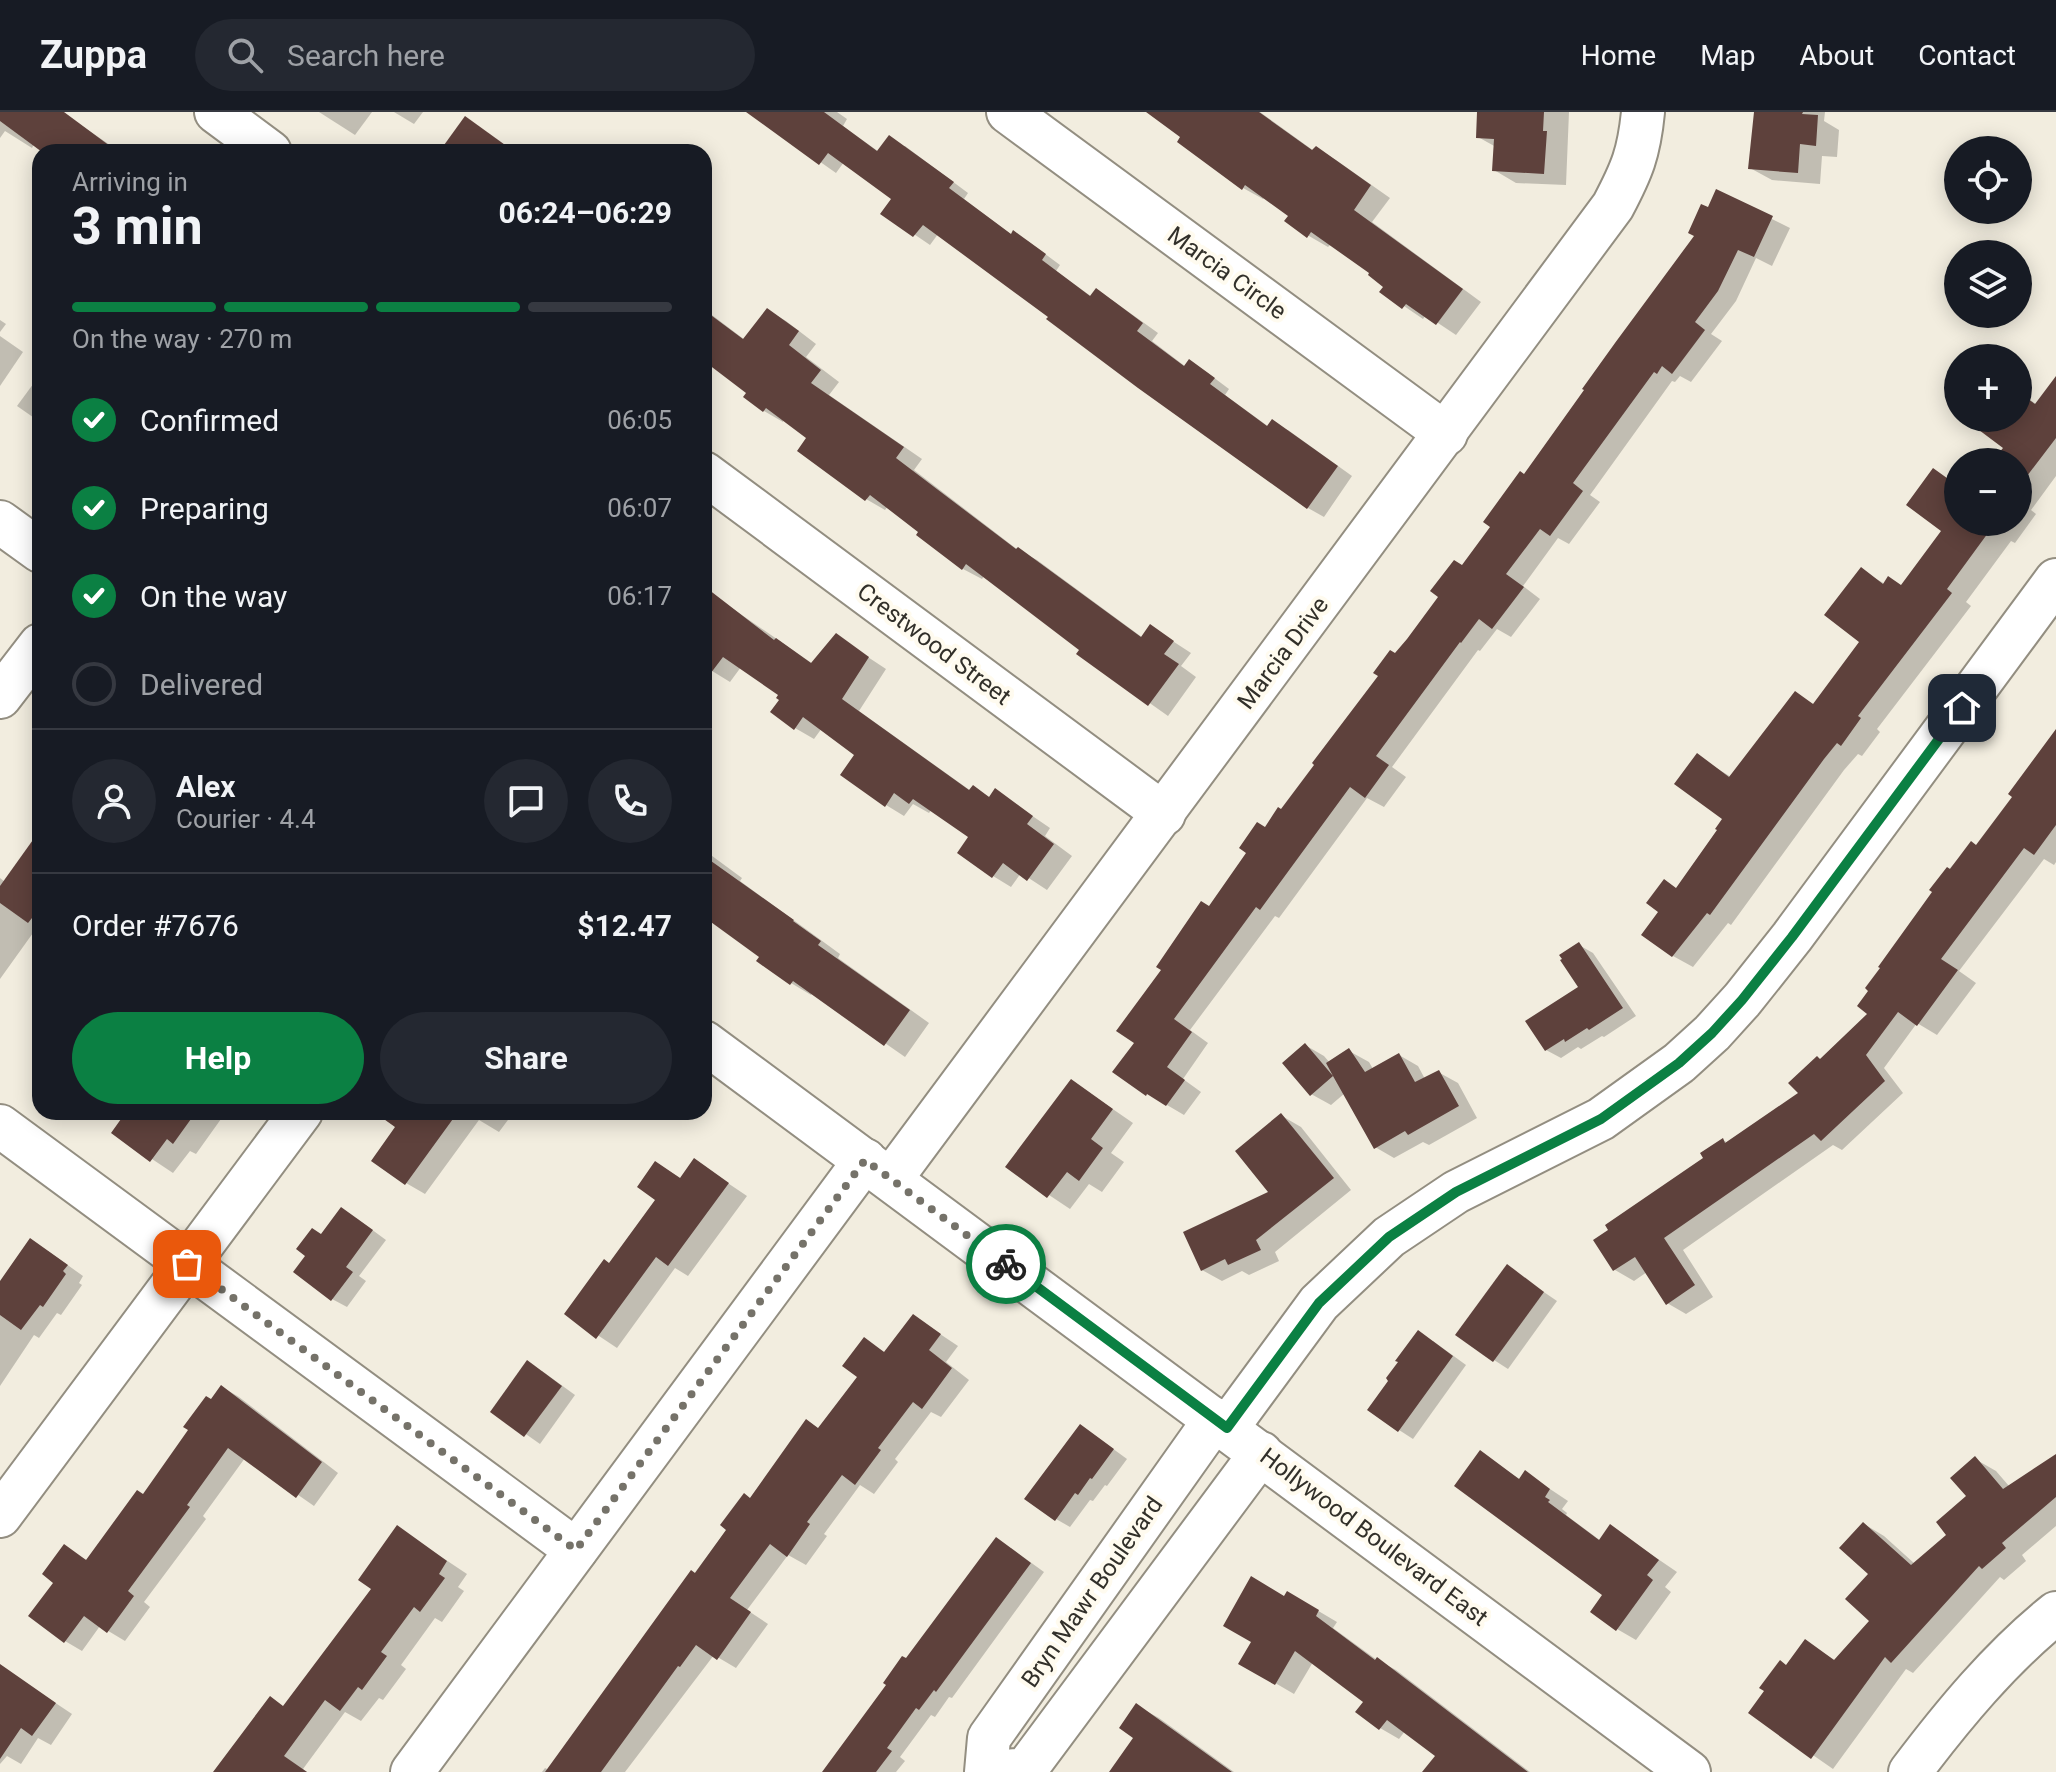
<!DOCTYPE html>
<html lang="en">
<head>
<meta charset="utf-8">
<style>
	:root { --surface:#171b24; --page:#242831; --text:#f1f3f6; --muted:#9ea1a6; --line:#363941; --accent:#0b8043 }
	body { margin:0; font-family:Roboto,sans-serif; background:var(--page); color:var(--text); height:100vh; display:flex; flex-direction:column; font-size:30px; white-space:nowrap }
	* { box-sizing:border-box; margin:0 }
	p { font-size:26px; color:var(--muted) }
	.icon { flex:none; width:44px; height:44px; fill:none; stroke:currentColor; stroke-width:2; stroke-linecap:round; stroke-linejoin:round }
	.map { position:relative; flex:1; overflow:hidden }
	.sheet { position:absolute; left:32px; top:32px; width:680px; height:976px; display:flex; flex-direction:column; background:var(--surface); border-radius:24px; box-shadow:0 4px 20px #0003 }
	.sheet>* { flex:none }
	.controls { position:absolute; left:1944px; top:24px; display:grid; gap:16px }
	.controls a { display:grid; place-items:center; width:88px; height:88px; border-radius:50%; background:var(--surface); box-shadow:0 4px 20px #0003; font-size:40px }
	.pin { position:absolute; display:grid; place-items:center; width:68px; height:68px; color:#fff; margin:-34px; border-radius:16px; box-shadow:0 4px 12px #0006 }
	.courier { position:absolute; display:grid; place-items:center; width:80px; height:80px; margin:-40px; border:6px solid #0b8043; border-radius:50%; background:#fff; color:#222; box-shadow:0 2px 10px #0007 }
	.overview em { font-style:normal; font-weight:700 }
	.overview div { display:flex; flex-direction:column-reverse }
	.overview { display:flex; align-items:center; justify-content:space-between; height:136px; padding:0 40px }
	h1 { font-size:52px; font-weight:700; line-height:60px }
	.bar { display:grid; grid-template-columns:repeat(4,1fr); gap:12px 8px; align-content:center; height:96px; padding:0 40px }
	.bar i { height:10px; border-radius:6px; background:var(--line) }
	.bar .on { background:var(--accent) }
	.bar p { grid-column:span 4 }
	.line { display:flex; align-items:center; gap:20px; padding:0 40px; border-top:2px solid var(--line) }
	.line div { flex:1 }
	.round { display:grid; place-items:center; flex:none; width:84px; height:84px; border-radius:42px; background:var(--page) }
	ol { padding:0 40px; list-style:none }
	li { display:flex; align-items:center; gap:24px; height:88px }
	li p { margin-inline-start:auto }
	li .icon { padding:8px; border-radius:50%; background:var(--accent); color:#fff; stroke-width:4 }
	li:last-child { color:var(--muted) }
	li i { width:44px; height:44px; border:4px solid var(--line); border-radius:50% }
	.primary-button { display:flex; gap:16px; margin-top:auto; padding:16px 40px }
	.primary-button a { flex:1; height:92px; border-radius:48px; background:var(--accent); color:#fff; font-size:32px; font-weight:700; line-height:92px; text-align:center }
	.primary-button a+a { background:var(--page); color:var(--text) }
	header { display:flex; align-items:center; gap:48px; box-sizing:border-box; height:112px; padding:0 40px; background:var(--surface); border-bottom:2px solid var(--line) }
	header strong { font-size:38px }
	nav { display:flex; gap:44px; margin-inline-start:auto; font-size:28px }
	.search { width:560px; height:72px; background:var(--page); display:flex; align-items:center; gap:20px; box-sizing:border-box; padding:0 28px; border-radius:44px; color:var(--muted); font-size:30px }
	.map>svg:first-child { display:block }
	.shadow { fill:#0003 }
	.building { fill:#5e413c }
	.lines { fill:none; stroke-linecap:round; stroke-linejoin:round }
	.minor-casing { stroke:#938e81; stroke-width:46 }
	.minor { stroke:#fff; stroke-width:42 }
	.done { stroke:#757269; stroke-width:8; stroke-dasharray:0 14.4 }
	.route { stroke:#0b8043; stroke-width:10 }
	.labels { text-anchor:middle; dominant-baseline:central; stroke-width:8; stroke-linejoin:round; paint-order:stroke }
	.street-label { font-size:24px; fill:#32302a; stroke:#fffbef }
</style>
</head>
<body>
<header>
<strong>Zuppa</strong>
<div class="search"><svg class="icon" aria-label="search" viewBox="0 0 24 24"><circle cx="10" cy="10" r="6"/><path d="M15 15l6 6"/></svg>Search here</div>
<nav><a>Home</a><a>Map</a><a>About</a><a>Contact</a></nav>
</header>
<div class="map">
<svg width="2056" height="1660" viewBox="0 0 2056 1660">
	<rect width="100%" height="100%" fill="#f2eddf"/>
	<g class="shadow">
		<polygon points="0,0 62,0 120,40 45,40 34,32 32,36 5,19 0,26"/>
		<polygon points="319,0 372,0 355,23"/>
		<polygon points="394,0 423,0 414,12"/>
		<polygon points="749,0 837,0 847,7 843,14 879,40 905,34 968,81 964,87 1012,123 1014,121 1029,130 1060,153 1056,159 1092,185 1112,188 1158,221 1152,229 1186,255 1205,259 1229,277 1225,283 1269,315 1288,318 1352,364 1324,405 1308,396 1139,274 1050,204 938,122 930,133 883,101 894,87 844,50 836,61"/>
		<polygon points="1150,0 1260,0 1314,39 1316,36 1336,48 1390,86 1372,110 1481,190 1456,223 1426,203 1423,207 1382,179 1386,174 1372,161 1331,132 1328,135 1309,124 1287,108 1291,103 1265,85 1263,87 1243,76 1179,30 1183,24"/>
		<polygon points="1479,0 1569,0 1566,73 1516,71 1494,58 1496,35 1478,25"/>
		<polygon points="1756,0 1825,0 1824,9 1839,18 1837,45 1822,44 1820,72 1772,68 1750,56"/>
		<polygon points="1717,80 1790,116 1772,154 1756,146 1736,189 1711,222 1722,229 1691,270 1680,264 1675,270 1672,269 1590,383 1600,390 1569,432 1558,426 1523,474 1540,487 1511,525 1497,517 1480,539 1478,538 1392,655 1406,665 1384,695 1367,686 1279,806 1275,804 1190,918 1208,931 1183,967 1201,980 1184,1003 1167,993 1136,930 1210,796 1266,717 1282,700 1492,415 1525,364 1697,124"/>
		<polygon points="704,197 745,228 767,198 786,209 816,232 806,245 839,270 829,283 922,347 914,358 1018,438 1037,448 1143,526 1151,515 1191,541 1181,554 1196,565 1168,604 1079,541 1082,537 985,463 982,467 963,457 888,394 885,398 866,387 809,325 784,307 783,310 764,299 745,285 749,280 706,248 704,251"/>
		<polygon points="0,208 6,212 0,220"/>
		<polygon points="0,224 23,240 0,274"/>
		<polygon points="39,264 40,264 40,310 17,294"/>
		<polygon points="2056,267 2056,364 2031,398 2036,402 2015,431 2011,429 1966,490 1971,494 1877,617 1880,620 1862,644 1858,642 1844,658 1731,813 1728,811 1693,855 1673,844 1644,823 1725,707 1697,644 1731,665 1796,582 1815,593 1862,529 1861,458 1885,472 1902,475 1944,418 1934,359 1958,373 1958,410 2018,410 2018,350 1995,350 2006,335 1972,306 2018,306 2018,279 2037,293"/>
		<polygon points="710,481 813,552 836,524 886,557 859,599 971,679 974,676 991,686 996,679 1050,716 1045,724 1072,744 1047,778 1021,761 1011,775 993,764 971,725 932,697 929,701 913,692 904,704 886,693 857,642 822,616 814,627 795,616 781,583 741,555 730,570 704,554 704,488"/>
		<polygon points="2056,632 2056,750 2054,753 2044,747 1959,859 1976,871 1937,923 1917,911 1884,956 1903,981 1842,1038 1833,1033 1683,1138 1713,1185 1686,1202 1667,1191 1647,1160 1634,1169 1615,1158 1596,1128 1706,1046 1723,1028 1728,1031 1801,981 1821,949 1870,902 1935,780 1932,777 1971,732 1977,735"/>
		<polygon points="40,728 40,816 38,814 0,867 0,766 5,770"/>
		<polygon points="704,738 742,766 740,769 840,842 838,846 929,911 905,945 813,881 811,883 791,871 762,844 704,801"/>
		<polygon points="1579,833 1593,841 1636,904 1604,925 1602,924 1581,937 1578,935 1561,946 1546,938 1580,875"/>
		<polygon points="1305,933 1324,944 1330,951 1349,939 1369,950 1373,957 1399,943 1418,954 1425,967 1438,960 1458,971 1477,1006 1429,1033 1423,1030 1394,1046 1375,1035 1345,981 1331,993 1311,982"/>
		<polygon points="1072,969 1133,1011 1111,1041 1124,1050 1102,1080 1089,1072 1070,1097 1007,1055"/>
		<polygon points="129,1000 226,1000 196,1042 190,1039 173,1061 113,1021"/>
		<polygon points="404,1000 514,1000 499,1020 479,1008 425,1082 406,1071 398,1015"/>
		<polygon points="1282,1004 1301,1015 1351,1078 1275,1140 1279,1149 1249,1163 1242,1159 1222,1169 1202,1158 1271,1080"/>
		<polygon points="695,1049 747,1084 688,1164 675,1156 617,1236 566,1202 610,1153 658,1088 656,1051 682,1067"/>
		<polygon points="356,1106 386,1128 359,1164 366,1169 347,1195 332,1187 322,1124"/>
		<polygon points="48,1139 83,1164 79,1171 82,1173 61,1203 57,1201 39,1226 34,1223 0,1274 0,1172"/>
		<polygon points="1507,1155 1557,1189 1508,1257 1494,1248"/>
		<polygon points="913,1204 958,1234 946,1250 969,1268 941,1305 931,1300 895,1347 898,1350 874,1382 860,1373 824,1422 827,1424 806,1453 788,1443 747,1498 768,1512 736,1556 714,1543 625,1660 542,1660 545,1656 549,1658 807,1309 819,1317 859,1264 864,1228 886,1241"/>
		<polygon points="1433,1229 1466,1253 1413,1327 1399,1318"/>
		<polygon points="542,1259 575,1283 540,1332 493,1299"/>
		<polygon points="222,1275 239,1285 338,1361 314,1394 245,1346 203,1404 206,1407 144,1490 150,1495 125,1529 100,1514 82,1539 65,1529 56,1470 65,1435 88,1449 144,1384"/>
		<polygon points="1094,1323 1127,1347 1107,1374 1105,1373 1093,1389 1090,1388 1070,1415 1056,1407"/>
		<polygon points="1480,1341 1521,1368 1526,1361 1568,1389 1562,1397 1567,1401 1566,1403 1601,1429 1611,1415 1677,1460 1665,1475 1671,1480 1636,1528 1617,1517 1605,1483"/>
		<polygon points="2056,1344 2056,1414 2022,1443 2026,1449 2004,1468 2000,1465 1913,1561 1906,1557 1833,1657 1751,1600 1806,1530 1836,1549 1872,1509 1871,1462 1864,1412 1884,1424 1915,1452 1949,1423 1969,1384 1975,1347 1996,1359 2009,1374"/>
		<polygon points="398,1416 467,1462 458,1475 464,1479 442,1510 435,1506 401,1553 406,1557 383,1588 379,1586 361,1609 345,1600 303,1657 307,1660 226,1660 285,1595 373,1477"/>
		<polygon points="1011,1436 1044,1460 952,1586 949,1585 935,1605 931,1603 900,1645 905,1649 896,1660 826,1660 907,1549"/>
		<polygon points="1288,1481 1337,1510 1333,1516 1377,1548 1396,1558 1530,1660 1426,1660 1438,1644 1405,1619 1399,1627 1380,1616 1366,1590 1313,1550 1294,1582 1241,1551"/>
		<polygon points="0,1554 72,1602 51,1633 38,1626 21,1652 7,1644 0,1652"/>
		<polygon points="1137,1594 1159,1606 1234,1660 1111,1660 1136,1626"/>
	</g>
	<g class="building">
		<polygon points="0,0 64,0 118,40 42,40 0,9"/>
		<polygon points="746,0 824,0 877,39 889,23 954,70 949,76 1011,122 1013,118 1046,142 1042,148 1090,184 1096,176 1143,211 1137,219 1184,254 1189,247 1215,266 1210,272 1267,314 1272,307 1338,354 1307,397 1138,276 1046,207 1048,205 923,113 913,125 880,102 891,87 828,41 819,53"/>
		<polygon points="1146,0 1259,0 1312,38 1316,34 1371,73 1354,98 1463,177 1436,213 1406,192 1402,197 1379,180 1383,175 1368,163 1369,161 1311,120 1307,126 1284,109 1288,104 1245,73 1242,78 1177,30 1180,25"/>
		<polygon points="1477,0 1544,0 1543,19 1547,19 1544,62 1492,59 1494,27 1476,26"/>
		<polygon points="1754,0 1803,0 1802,2 1818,3 1816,34 1800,32 1798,61 1748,57"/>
		<polygon points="465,4 515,40 439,40"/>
		<polygon points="1716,77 1773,104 1754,145 1738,138 1718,179 1695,210 1705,218 1672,262 1662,254 1657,262 1654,260 1573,371 1583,379 1550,424 1540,417 1506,462 1524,475 1492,517 1479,507 1461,531 1460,530 1376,644 1389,653 1365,686 1350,675 1260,798 1256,795 1174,907 1192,920 1167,955 1185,968 1166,994 1147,982 1146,984 1112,960 1134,931 1116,919 1161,858 1156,855 1201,789 1209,794 1246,741 1239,736 1257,710 1265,715 1278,695 1281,697 1314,653 1312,651 1378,564 1373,561 1390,538 1395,541 1407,527 1438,485 1430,479 1454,448 1462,453 1490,415 1483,410 1520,359 1524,362 1584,278 1582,277 1615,231 1694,124 1688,121 1701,92 1708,95"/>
		<polygon points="767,196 799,219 789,233 821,258 811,271 904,335 896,346 1016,437 1018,435 1141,525 1150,512 1174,529 1164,542 1179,552 1148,594 1076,542 1079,538 966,452 962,458 916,423 918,420 870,383 865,389 797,339 806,326 766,296 763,300 743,285 746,281 704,249 704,198 743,227"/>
		<polygon points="2056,264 2056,326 2027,364 2018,357 2018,350 2009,350 1998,342 2003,336 1963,306 2018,306 2018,280 2035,292"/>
		<polygon points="1933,356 1958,374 1958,410 1996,410 1947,477 1952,481 1858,604 1861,606 1841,634 1837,631 1824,647 1710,803 1707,801 1672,845 1641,823 1658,800 1646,791 1664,767 1676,776 1717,718 1715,717 1722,707 1674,672 1697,641 1729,665 1795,579 1813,592 1859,530 1824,503 1861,455 1883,472 1888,464 1901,473 1941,419 1906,393"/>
		<polygon points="704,474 774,528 776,526 811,551 836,521 869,545 842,587 969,678 973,673 989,685 995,676 1033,704 1027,712 1054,732 1027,769 1003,751 992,766 957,741 968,725 913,687 909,692 894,681 885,695 840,663 854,643 803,605 794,618 770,600 779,588 776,586 778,583 723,545 704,570"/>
		<polygon points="2056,617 2056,713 2034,743 2024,736 1941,847 1958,858 1917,914 1898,900 1866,943 1885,969 1821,1029 1814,1022 1664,1126 1695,1173 1666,1193 1635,1145 1613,1159 1593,1128 1608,1118 1605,1113 1703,1046 1700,1041 1723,1026 1725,1031 1798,981 1788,971 1817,944 1820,947 1867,902 1857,894 1868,879 1865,876 1880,856 1878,855 1932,780 1929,778 1947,755 1950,757 1971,729 1976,733 2012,685 2008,682"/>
		<polygon points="40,718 40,796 28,811 0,791 0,774"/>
		<polygon points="704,744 794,808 793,809 821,829 818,833 910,898 884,934 793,869 790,873 756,849 759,845 704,805"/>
		<polygon points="1579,830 1623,896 1589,918 1587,916 1565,930 1564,927 1545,939 1525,909 1578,875 1560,848 1562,847 1559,843"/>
		<polygon points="1305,931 1333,964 1326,951 1349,936 1365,960 1399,941 1415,970 1439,958 1459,994 1408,1023 1405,1019 1374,1037 1333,964 1310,984 1282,951"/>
		<polygon points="1071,967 1113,997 1091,1027 1103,1036 1079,1069 1067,1060 1047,1086 1005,1055"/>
		<polygon points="126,1000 196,1000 173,1032 167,1027 150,1050 111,1021"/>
		<polygon points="374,1000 458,1000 405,1073 371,1049 395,1015"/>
		<polygon points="1281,1001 1334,1066 1256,1128 1261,1138 1228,1153 1225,1147 1201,1159 1183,1120 1268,1080 1235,1039"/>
		<polygon points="694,1046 729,1071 668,1154 656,1145 596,1227 564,1202 604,1147 609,1151 655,1088 637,1075 655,1049 680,1066"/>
		<polygon points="341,1095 373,1118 346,1155 353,1160 331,1189 293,1160 305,1144 296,1137 312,1116 321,1122"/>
		<polygon points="30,1126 68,1153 63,1159 66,1162 43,1195 40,1193 21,1218 0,1203 0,1169"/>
		<polygon points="1507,1152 1544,1180 1493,1250 1455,1223"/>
		<polygon points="913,1202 941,1222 929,1238 952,1256 922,1297 913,1290 878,1336 881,1338 855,1373 842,1363 807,1410 810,1412 787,1445 770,1432 730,1486 751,1500 717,1548 696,1533 680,1555 678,1554 601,1660 545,1660 691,1458 695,1461 726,1418 720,1413 744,1381 750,1386 806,1307 818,1316 857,1265 842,1254 864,1225 884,1240"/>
		<polygon points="1418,1218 1453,1244 1398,1320 1367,1298 1388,1269 1386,1266 1398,1250 1395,1249"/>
		<polygon points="527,1248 562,1274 524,1325 490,1300"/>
		<polygon points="221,1273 322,1350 296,1386 228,1336 187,1393 190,1395 128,1479 134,1484 107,1521 84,1504 64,1531 28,1504 53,1471 42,1462 64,1432 86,1448 137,1378 143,1382 188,1318 183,1315 206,1284 211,1287"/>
		<polygon points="1080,1312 1114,1337 1092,1367 1090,1366 1078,1383 1075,1381 1055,1409 1024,1387"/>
		<polygon points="1480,1338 1519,1367 1525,1358 1550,1377 1545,1385 1550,1388 1548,1390 1599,1428 1610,1412 1659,1448 1647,1463 1653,1468 1616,1519 1590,1500 1602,1483 1454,1374"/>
		<polygon points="2056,1342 2056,1385 2002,1431 2006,1436 1982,1457 1979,1454 1891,1551 1885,1545 1811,1647 1748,1601 1764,1579 1759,1576 1780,1548 1786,1553 1805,1527 1834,1548 1869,1509 1845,1487 1868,1462 1839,1436 1863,1410 1911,1453 1946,1423 1936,1410 1966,1384 1950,1366 1975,1344 2003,1377"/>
		<polygon points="397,1413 447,1449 439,1462 445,1466 420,1500 414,1495 381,1540 387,1544 362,1578 358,1575 340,1599 325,1588 284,1644 307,1660 213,1660 270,1584 283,1594 371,1477 358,1468"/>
		<polygon points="996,1425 1031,1451 936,1580 934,1578 919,1598 916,1596 887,1636 892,1639 876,1660 822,1660 886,1573 883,1571 902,1544 906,1546"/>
		<polygon points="1251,1464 1284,1484 1287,1479 1319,1498 1316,1504 1375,1548 1377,1545 1528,1660 1422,1660 1435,1644 1387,1608 1379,1618 1355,1600 1363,1590 1295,1539 1275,1573 1238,1552 1251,1530 1223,1514"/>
		<polygon points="0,1552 56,1591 32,1624 21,1616 0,1647"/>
		<polygon points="1136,1591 1161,1609 1232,1660 1109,1660 1133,1626 1119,1616"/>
	</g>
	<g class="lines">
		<defs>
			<g id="minor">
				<polyline points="216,0 270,40"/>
				<polyline points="1008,0 1446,322"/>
				<polyline points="704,361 1164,702"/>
				<polyline points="0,410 40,439"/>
				<polyline points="0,585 40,533"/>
				<polyline points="704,930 1689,1660"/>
				<polyline points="0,1014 576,1438"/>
				<path d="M 891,1067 L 1613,94 C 1632,58 1639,41 1643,0"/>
				<polyline points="1227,1316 1319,1191 1389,1125 1456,1080 1601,1007 1679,951 1712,921 1742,888 1792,825 2056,468"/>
				<polyline points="0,1404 301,1000"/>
				<polyline points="412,1660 865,1048"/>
				<polyline points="986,1660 989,1626 1215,1307"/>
				<polyline points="995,1660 1026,1657 1261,1341"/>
				<path d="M 1910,1660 C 1953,1603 2000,1546 2056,1501"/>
			</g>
		</defs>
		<use href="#minor" class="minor-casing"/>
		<use href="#minor" class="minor"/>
	</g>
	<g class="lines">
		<polyline class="done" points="187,1152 576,1438 865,1048 1006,1152"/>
		<polyline class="route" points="1006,1152 1227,1316 1319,1191 1389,1125 1456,1080 1601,1007 1679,951 1712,921 1742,888 1792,825 1962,596"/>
	</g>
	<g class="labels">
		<g class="street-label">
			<text transform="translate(1227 161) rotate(36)">Marcia Circle</text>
			<text transform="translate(934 532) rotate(37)">Crestwood Street</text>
			<text transform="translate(1283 541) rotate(-53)">Marcia Drive</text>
			<text transform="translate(1374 1425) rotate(37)">Hollywood Boulevard East</text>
			<text transform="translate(1092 1480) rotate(-55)">Bryn Mawr Boulevard</text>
		</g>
	</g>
</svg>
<div class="controls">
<a><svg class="icon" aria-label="locate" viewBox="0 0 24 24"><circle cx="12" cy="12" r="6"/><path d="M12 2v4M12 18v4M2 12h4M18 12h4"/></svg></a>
<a><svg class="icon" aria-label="layers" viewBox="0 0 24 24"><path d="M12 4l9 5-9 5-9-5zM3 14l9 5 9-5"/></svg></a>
<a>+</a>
<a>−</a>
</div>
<div class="pin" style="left:187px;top:1152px;background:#ea580c"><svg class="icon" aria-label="bag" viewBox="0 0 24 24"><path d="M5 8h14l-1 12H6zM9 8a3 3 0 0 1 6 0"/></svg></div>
<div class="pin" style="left:1962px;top:596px;background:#1f2937"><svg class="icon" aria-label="home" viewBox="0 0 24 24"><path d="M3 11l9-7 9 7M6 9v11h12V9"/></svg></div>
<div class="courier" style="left:1006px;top:1152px"><svg class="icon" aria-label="bike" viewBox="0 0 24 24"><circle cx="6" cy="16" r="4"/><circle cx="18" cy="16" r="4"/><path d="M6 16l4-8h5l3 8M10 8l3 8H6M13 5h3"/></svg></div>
<section class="sheet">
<div class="overview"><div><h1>3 min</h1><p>Arriving in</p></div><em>06:24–06:29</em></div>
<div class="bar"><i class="on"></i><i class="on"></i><i class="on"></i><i></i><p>On the way · 270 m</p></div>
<ol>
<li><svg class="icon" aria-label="check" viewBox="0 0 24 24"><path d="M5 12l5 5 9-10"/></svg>Confirmed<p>06:05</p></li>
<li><svg class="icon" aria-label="check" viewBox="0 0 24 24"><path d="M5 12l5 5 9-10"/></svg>Preparing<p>06:07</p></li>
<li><svg class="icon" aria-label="check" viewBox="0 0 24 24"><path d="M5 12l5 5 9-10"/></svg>On the way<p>06:17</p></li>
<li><i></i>Delivered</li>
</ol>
<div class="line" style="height:144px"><a class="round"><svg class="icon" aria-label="person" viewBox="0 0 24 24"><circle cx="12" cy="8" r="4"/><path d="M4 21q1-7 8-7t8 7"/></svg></a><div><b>Alex</b><p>Courier · 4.4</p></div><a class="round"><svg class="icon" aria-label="chat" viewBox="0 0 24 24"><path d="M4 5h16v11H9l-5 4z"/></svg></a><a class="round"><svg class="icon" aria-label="phone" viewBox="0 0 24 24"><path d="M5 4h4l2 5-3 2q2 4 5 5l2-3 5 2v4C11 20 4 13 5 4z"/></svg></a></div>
<div class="line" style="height:104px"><div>Order #7676</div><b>$12.47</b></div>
<div class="primary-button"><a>Help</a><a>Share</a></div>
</section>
</div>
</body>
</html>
